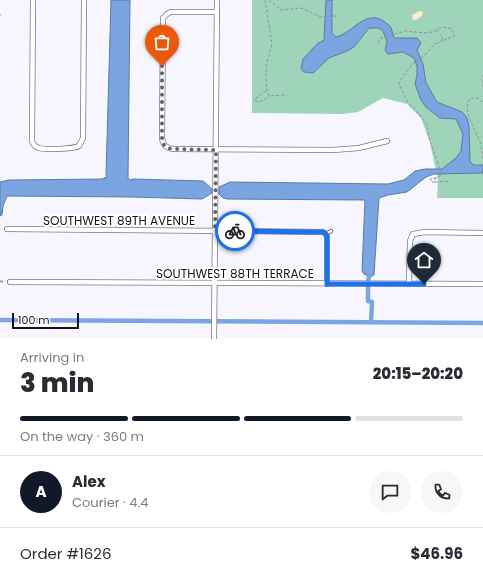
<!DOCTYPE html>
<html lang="en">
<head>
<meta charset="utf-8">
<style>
	:root { --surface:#fff; --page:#f7f7f7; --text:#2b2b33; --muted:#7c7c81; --line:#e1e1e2; --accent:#111827 }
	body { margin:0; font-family:Poppins,sans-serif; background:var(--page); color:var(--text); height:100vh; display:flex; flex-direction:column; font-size:15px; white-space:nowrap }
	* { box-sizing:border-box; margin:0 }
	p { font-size:13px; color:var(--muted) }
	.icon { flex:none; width:22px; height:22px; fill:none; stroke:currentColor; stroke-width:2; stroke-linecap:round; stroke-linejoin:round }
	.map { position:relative; height:339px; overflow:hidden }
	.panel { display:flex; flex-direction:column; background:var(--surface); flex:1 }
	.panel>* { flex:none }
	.scale { position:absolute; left:12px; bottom:10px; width:67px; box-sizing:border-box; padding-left:4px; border:2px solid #141416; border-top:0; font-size:11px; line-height:14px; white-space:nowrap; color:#141416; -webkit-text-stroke:3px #fff; paint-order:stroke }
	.pin { position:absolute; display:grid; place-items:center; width:34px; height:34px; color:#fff; margin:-41px -17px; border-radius:50% 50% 50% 0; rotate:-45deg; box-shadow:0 0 4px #0007 }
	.pin .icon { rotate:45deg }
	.courier { position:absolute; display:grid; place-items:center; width:40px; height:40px; margin:-20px; border:3px solid #1a73e8; border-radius:50%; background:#fff; color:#222; box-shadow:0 1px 5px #0007 }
	.head em { font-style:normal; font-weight:800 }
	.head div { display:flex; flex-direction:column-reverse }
	.head { display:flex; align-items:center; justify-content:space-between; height:68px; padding:0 20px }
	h1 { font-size:26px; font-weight:800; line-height:30px }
	.bar { display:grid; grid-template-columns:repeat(4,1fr); gap:6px 4px; align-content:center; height:48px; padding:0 20px }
	.bar i { height:5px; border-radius:3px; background:var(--line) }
	.bar .active { background:var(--accent) }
	.bar p { grid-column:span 4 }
	.line { display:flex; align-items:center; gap:10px; padding:0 20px; border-top:1px solid var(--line) }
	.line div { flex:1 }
	.round { display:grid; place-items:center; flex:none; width:42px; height:42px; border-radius:21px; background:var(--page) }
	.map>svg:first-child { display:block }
	.green { fill:#9dd4ba }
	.sand { fill:#f7edc8 }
	.water { fill:#7aa5e0; stroke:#5b7aa3 }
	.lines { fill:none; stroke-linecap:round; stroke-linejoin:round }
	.canal { stroke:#7aa5e0; stroke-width:4.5 }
	.lane-casing { stroke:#78777e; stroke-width:4.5 }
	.street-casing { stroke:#78777e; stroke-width:6 }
	.path { stroke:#919096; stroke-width:1; stroke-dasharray:3 2; stroke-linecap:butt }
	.lane { stroke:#fff; stroke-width:2.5 }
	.street { stroke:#fff; stroke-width:4.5 }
	.done { stroke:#636367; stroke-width:4; stroke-dasharray:0 7.2 }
	.route { stroke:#1a73e8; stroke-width:5 }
	.labels { text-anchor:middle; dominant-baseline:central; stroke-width:4; stroke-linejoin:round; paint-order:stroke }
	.street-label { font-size:12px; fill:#141416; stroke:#fff }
</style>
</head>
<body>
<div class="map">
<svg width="483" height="339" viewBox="0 0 483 339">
	<rect width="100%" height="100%" fill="#f7f6fe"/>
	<polygon class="green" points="252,0 483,0 483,198 437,198 438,180 430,143 421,118 407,104 383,98 358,112 343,114 252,113"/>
	<polygon class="sand" points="419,11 423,12 422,16 416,20 413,20 412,15"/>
	<g class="water">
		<polygon points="111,0 130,0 128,178 130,180 133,179 203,181 212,189 212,193 202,199 132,197 7,196 3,206 2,215 0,216 0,182 9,180 103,179 105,177 105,179 107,178 106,175"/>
		<path d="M 326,0 L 333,0 L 332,1 L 332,33 L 336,37 C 353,33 366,8 385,22 C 386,24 388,24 390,26 C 392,29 393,35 394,38 L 417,38 L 421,43 L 417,50 L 423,64 L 426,83 L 437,102 L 462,112 L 467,118 L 469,126 L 470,161 L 473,165 L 483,165 L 483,173 L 434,174 L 426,177 L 407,192 L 388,195 L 379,198 L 374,275 L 370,277 L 364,274 L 362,271 L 365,200 L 227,199 L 223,198 L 219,194 L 219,187 L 230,182 L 388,184 L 404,180 L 415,171 L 425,169 L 442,169 L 456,158 L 461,151 L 463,134 L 456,119 L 440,118 L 426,107 L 421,100 L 415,84 L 417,75 L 417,66 L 414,58 L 403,52 L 388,54 L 385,50 L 387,42 L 383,31 L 378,28 L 369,28 L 354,47 L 347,51 L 329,58 L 313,73 L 304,72 L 301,69 L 303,59 L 317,44 L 324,40 Z"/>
	</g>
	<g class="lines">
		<g class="canal">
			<polyline points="368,281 369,277"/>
			<polyline points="368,287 368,301 372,302 371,322"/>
			<polyline points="0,320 483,323"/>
		</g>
		<defs>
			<polyline id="lane" points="326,234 331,231"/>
			<g id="street">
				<path d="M 33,0 L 32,141 C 33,144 35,147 39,148 C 45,150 73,149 79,146 L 83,138 L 84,0"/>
				<path d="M 217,12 L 171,12 L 167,14 L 163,18 L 162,138 C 163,146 167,149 175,149 L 333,150 L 359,148 L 387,141"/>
				<polyline points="7,229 323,232 326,234 327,237 327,284"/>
				<polyline points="10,282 483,284"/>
				<polyline points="409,284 410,241 413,234 425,232 483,233"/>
				<polyline points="214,339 217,0"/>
			</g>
		</defs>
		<use href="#lane" class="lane-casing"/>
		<use href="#street" class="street-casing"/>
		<g class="path">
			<polyline points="265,0 272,44 267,62 266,74 267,91 269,96 287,95"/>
			<polyline points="269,0 281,10 301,8 321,17 336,16"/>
			<polyline points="0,15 1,15"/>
			<polyline points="378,43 381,38 405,31 424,33 432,32 443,27 452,29 454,36 442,41 442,36 436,30"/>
			<polyline points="483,75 483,87"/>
			<polyline points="266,91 256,98 255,101 259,102 269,97"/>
			<path d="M 483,102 L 477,98 L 471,98 C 460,107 476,131 480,142 C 482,148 482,153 483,158"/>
			<polyline points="436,178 431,178 431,182 435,182 435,179 441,175 441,172 430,141 427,125 420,115 407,101 399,84 401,79 414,62 423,57 435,44 442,41"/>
			<polyline points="435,182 449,181"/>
			<polyline points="0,281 4,281"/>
			<polyline points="0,282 4,282"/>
		</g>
		<use href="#lane" class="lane"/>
		<use href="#street" class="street"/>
	</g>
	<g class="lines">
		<path class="done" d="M 162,66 L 162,138 C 162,144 165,148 172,149 L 216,150 L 215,230 L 235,231"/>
		<polyline class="route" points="235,231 323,232 326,234 327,237 327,284 424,284"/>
	</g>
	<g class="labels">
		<g class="street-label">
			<text x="119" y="220">SOUTHWEST 89TH AVENUE</text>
			<text x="235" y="273">SOUTHWEST 88TH TERRACE</text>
		</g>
	</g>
</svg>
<div class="scale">100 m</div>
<div class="pin" style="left:162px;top:66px;background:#ea580c"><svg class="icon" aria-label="bag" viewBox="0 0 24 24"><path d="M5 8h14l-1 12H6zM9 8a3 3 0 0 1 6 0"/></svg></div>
<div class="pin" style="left:424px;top:284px;background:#1f2937"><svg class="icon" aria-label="home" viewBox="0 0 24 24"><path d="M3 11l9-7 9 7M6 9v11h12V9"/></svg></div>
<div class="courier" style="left:235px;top:231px"><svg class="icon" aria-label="bike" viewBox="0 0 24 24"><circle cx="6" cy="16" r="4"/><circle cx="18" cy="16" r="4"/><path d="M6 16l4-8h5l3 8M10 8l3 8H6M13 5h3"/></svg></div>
</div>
<section class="panel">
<div class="head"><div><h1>3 min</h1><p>Arriving in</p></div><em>20:15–20:20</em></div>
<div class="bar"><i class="active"></i><i class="active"></i><i class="active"></i><i></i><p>On the way · 360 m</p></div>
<div class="line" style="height:72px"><b class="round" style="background:var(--accent);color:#fff">A</b><div><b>Alex</b><p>Courier · 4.4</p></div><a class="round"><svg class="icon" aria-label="chat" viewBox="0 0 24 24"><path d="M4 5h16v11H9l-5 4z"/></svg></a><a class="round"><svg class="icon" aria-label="phone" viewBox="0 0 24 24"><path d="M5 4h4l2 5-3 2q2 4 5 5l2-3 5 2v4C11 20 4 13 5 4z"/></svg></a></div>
<div class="line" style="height:52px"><div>Order #1626</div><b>$46.96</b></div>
</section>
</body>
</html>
